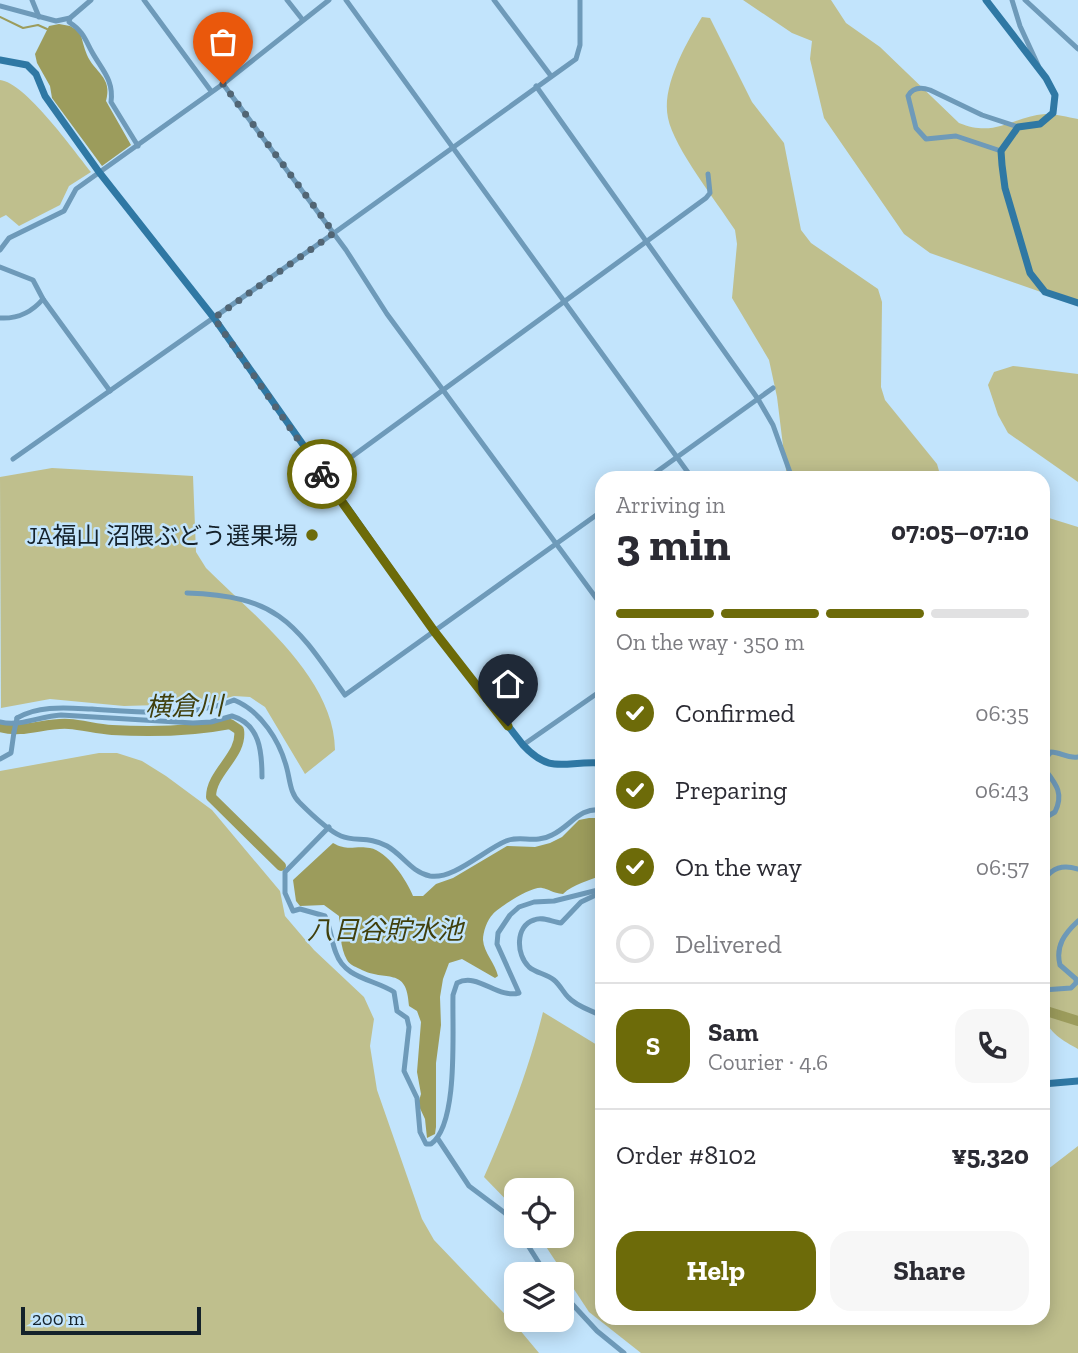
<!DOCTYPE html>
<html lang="en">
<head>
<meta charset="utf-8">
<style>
	:root { --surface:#fff; --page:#f7f7f7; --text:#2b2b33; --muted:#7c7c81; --line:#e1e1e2; --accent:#6d6b09 }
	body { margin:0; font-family:"Zilla Slab","Noto Sans JP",serif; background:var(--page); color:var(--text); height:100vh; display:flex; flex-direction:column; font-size:26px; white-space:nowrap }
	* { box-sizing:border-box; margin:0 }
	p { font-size:23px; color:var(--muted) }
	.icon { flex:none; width:38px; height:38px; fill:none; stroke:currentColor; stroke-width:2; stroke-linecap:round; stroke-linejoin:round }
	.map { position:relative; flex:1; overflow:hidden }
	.panel { position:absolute; left:595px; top:471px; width:455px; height:854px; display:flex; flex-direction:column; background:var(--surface); border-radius:21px; box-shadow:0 4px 18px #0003 }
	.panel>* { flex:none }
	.controls { position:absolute; left:504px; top:1178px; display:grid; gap:14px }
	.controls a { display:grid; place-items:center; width:70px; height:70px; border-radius:14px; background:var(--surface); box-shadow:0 4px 18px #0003; font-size:35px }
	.scale { position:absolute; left:21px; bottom:18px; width:180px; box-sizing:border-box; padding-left:7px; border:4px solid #14212a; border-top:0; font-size:19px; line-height:24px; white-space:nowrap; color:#14212a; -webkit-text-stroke:5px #c2e4fc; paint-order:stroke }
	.pin { position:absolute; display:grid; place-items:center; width:60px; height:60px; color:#fff; margin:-72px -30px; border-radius:50% 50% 50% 0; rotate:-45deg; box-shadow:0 0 7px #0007 }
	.pin .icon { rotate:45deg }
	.courier { position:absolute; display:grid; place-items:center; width:70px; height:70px; margin:-35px; border:5px solid #6d6b09; border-radius:50%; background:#fff; color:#222; box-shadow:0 2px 9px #0007 }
	.headline em { font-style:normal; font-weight:700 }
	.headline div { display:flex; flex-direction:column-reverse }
	.headline { display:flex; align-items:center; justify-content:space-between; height:119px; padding:0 21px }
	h1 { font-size:46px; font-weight:700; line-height:52px }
	.bar { display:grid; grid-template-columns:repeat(4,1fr); gap:10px 7px; align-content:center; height:84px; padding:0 21px }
	.bar i { height:9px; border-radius:5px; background:var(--line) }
	.bar .active { background:var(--accent) }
	.bar p { grid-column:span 4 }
	.line { display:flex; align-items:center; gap:18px; padding:0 21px; border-top:2px solid var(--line) }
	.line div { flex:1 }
	.round { display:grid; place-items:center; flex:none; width:74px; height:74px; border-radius:21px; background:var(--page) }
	ol { padding:0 21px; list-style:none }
	li { display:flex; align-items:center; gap:21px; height:77px }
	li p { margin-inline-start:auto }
	li .icon { padding:7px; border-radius:50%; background:var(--accent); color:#fff; stroke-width:4 }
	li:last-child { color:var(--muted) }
	li i { width:38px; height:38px; border:4px solid var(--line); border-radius:50% }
	.button { display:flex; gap:14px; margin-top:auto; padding:14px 21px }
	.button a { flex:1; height:80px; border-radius:21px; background:var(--accent); color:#fff; font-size:28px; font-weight:700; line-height:80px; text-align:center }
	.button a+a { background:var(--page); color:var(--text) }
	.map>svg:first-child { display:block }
	.green { fill:#bfbf8d }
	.water { fill:#9c9c5c }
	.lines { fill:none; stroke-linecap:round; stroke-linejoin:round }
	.stream { stroke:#9c9c5c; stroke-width:2 }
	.river { stroke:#9c9c5c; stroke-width:10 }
	.street { stroke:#6e9ab9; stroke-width:5 }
	.secondary { stroke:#2f78a4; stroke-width:7 }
	.street-bridge { stroke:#6e9ab9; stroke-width:5 }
	.done { stroke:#516574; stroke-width:7; stroke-dasharray:0 12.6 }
	.route { stroke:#6d6b09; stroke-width:9 }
	.poi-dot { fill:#6d6b09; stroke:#c2e4fc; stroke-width:2.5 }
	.labels { text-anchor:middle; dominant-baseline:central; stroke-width:5; stroke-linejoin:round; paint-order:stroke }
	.poi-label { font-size:24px; fill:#14212a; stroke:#c2e4fc; text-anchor:end }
	.water-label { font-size:26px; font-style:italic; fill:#403f0c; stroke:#c2e4fc }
</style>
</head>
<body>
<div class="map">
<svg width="1078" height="1353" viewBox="0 0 1078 1353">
	<rect width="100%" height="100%" fill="#c2e4fc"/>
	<g class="green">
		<path d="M 743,0 L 831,0 L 846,23 L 880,47 L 959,123 C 996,138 1011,117 1045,114 C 1055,114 1068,117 1078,119 L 1078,305 L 930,253 L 904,234 L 824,118 L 810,59 L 812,41 L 792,33 Z"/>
		<path d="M 702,17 L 710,18 L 752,102 L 784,143 L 801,230 L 811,243 L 878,289 L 882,302 L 881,387 L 885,400 L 937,464 L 941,478 L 787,478 L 777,397 L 769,360 L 732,298 L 737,244 L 735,230 C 717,202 674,148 668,118 C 661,86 687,42 702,17 Z"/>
		<path d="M 0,80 C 25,82 74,151 91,172 L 69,186 L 60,205 L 19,226 L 6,215 L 0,218 Z"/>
		<polygon points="1013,366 1078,374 1078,482 1008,433 998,415 988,385 994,372"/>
		<path d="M 52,468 L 193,476 L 196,552 L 206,568 C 254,616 334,677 335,750 L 305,774 L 265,707 L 250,697 L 234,696 L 213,702 L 194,704 L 124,706 L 50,699 L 1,708 L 0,477 Z"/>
		<path d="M 1043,513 L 1049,518 L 1078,527 L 1078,1049 C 1062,1040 1049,1033 1043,1015 Z"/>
		<polygon points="99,753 117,753 142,761 166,776 212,810 280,891 285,916 314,950 364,997 374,1019 370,1046 377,1090 422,1219 434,1240 519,1329 539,1353 0,1353 0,771"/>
		<path d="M 543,1012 L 602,1048 L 602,1318 L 1043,1318 L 1043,1173 L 1078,1146 L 1078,1353 L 641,1353 L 589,1312 L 539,1236 L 562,1236 L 562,1190 L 516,1190 L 516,1210 L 484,1177 C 508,1123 529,1069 543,1012 Z"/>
	</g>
	<g class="water">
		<path d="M 59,24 L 70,26 L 80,32 C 82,39 84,48 87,55 C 94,72 113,77 106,101 L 131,145 L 102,166 L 52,98 L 50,86 L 37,63 L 35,54 L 49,26 Z"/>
		<path d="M 589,818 L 602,818 L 602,875 C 589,881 573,884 563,894 C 552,893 549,889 542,888 C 532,886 499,907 493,914 C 487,920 483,932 483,940 C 484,953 495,963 498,976 L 495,978 L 462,959 L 449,963 L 443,979 L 440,997 L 441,1025 L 436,1063 L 436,1127 L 435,1134 L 427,1138 L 425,1119 L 418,1104 L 421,1094 L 417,1072 L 421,1022 L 417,1011 L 409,1006 C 407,965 386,983 360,969 C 354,966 350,965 347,960 C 340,948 340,930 339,916 L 324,905 L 300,906 L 296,901 L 293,880 L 333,843 C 349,852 354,845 370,848 C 387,851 407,880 413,896 L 423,896 L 436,884 L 453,878 L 507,846 L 535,847 L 550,843 L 562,837 L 579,820 Z"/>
	</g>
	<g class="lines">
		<polyline class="stream" points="0,17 23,28 38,25 47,29"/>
		<g class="river">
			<path d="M 0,727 C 23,734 46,722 69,724 C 83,725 97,729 112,730 C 148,732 194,731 230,724 L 239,730 C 243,755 211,772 211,797 L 281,866"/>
			<polyline points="1043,1010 1078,1021"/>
		</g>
		<g class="street">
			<polyline points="32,0 39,17"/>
			<polyline points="144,0 211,91"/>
			<polyline points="287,0 302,19"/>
			<polyline points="346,0 692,478"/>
			<polyline points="494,0 551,76"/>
			<polyline points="1012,0 1020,26 1038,65"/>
			<polyline points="1025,0 1078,49"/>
			<polyline points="0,6 56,21 70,18 91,0"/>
			<path d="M 70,18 L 69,22 C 83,31 85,39 92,52 C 102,70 114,80 111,102 L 138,146"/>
			<polyline points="223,84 346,250 387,314 602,606"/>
			<polyline points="536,86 758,399 773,425 792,478"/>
			<path d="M 1001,151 L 956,136 L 926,139 L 916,128 L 908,96 C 913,87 921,87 930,90 L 982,115 L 1018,127"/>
			<polyline points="0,250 9,238 64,211 76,189 223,84 329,0"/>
			<polyline points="0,267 33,280 43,299 110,391"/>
			<path d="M 0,318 C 17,319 32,312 43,299"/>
			<polyline points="13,459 334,233 576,59 580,45 580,0"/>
			<polyline points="324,477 706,198 710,193 708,174"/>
			<polyline points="648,478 773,388"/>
			<path d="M 187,593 C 280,596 295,624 345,695 L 602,511"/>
			<path d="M 17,718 C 40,705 67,708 92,709 C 138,712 191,718 234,700 C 261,711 280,741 287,769 C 290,780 290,794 300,803 C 309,812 329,831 341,836 C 355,842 369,836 387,846 C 403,855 411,872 430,876 C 453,880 484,850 506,841 C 519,835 536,844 552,835 C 571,826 579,807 602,810"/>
			<path d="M 0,722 C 21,727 40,716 61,715 L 193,723 L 211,722 L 232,716 C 260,724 262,752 262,777"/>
			<polyline points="523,745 602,690"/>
			<polyline points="0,759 11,753 14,732"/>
			<path d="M 1043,761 L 1051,752 C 1061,752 1067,759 1078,757"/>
			<path d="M 1043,767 C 1054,782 1065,792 1055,812 L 1043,819"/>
			<path d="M 329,827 L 285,872 L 285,893 L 293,911 L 300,909 L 325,916 C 331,928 331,941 336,953 C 345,979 374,979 394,992 L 397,1011 L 407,1018 L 409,1027 L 404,1071 L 417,1098 L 420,1132 L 426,1144 L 431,1144 C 459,1124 452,1029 453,995 L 457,983 C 478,972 497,999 519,993 L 497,944 L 498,933 L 510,915 L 519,907 L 534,902 L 554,901 L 602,889"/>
			<path d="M 1043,880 C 1053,868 1062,864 1078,869"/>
			<path d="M 602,892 L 581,902 L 561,923 C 552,922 542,916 534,920 C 515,926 516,955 529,967 C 536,973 547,974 554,980 C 560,985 563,992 568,997 C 577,1007 591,1010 602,1016"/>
			<path d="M 1043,990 L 1071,988 L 1076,983 L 1076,979 L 1060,965 C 1055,946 1065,933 1078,921"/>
			<polyline points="438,1139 469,1186 505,1213 516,1227"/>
			<polyline points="522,1236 546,1274"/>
			<polyline points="562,1293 597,1331 624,1353"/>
		</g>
		<g class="secondary">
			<polyline points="986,0 1046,78 1055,95 1053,113 1040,124 1018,127 1001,151 1002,165 1005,188 1030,273 1045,292 1078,303"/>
			<path d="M 0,60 L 27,65 L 36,74 L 45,96 L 99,172 L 214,318 L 434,631 L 523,745 C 552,776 565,760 602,763"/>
			<polyline points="1043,1084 1078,1081"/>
		</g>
		<polyline class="street-bridge" points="14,732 17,718"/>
	</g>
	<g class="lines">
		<polyline class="done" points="223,84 334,233 214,318 322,474"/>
		<polyline class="route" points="322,474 434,631 508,726"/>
	</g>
	<circle class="poi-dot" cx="312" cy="535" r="7"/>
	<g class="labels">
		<g class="poi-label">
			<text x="298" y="535">JA福山 沼隈ぶどう選果場</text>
		</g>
		<g class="water-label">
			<text transform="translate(184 706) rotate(-1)">横倉川</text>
			<text x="385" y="930">八日谷貯水池</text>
		</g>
	</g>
</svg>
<div class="controls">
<a><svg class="icon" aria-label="locate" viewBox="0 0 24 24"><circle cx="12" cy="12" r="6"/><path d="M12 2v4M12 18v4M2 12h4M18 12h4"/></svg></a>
<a><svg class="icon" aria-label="layers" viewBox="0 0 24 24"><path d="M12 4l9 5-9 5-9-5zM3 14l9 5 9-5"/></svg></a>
</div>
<div class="scale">200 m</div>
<div class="pin" style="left:223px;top:84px;background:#ea580c"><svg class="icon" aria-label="bag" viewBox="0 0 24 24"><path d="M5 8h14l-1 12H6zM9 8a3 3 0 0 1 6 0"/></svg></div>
<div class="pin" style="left:508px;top:726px;background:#1f2937"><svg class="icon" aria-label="home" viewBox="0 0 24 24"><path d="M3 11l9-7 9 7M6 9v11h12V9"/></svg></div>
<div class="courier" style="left:322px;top:474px"><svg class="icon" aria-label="bike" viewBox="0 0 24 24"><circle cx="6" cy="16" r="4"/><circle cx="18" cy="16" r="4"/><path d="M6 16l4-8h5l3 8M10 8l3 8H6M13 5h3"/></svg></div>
<section class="panel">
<div class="headline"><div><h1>3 min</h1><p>Arriving in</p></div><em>07:05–07:10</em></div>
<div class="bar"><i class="active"></i><i class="active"></i><i class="active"></i><i></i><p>On the way · 350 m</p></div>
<ol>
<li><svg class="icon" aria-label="check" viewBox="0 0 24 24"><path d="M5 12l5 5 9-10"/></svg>Confirmed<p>06:35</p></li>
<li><svg class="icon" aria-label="check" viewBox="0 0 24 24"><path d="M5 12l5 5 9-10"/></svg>Preparing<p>06:43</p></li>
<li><svg class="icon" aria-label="check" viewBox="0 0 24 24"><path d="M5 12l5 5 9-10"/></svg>On the way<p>06:57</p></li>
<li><i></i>Delivered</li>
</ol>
<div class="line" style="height:126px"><b class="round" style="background:var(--accent);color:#fff">S</b><div><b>Sam</b><p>Courier · 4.6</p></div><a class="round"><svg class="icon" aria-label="phone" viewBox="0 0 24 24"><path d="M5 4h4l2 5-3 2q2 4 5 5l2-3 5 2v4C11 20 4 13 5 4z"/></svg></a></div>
<div class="line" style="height:91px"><div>Order #8102</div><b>¥5,320</b></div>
<div class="button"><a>Help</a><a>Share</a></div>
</section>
</div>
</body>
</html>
